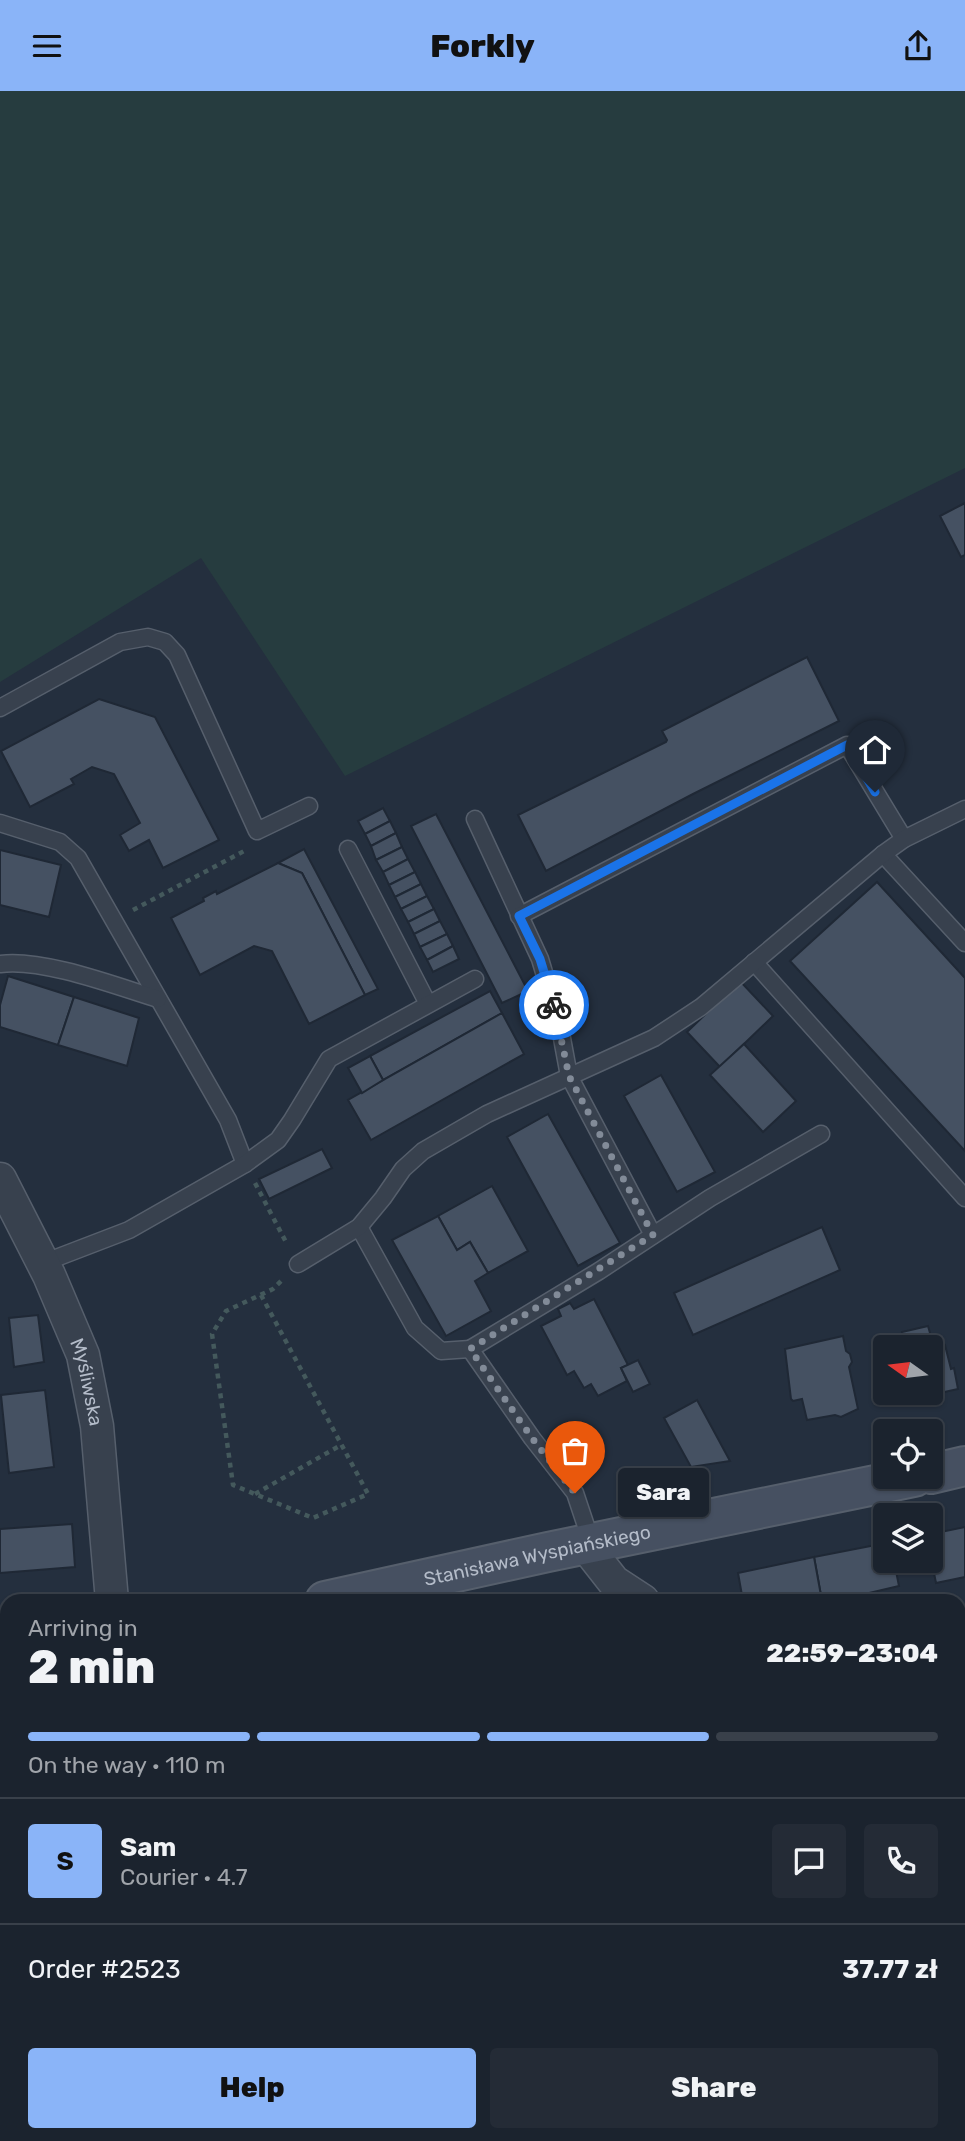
<!DOCTYPE html>
<html lang="en">
<head>
<meta charset="utf-8">
<style>
	:root { --surface:#1b232e; --page:#242b36; --text:#f1f3f6; --muted:#a0a4aa; --line:#39404a; --accent:#8ab4f8 }
	body { margin:0; font-family:Rubik,sans-serif; background:var(--page); color:var(--text); height:100vh; display:flex; flex-direction:column; font-size:26px; white-space:nowrap }
	* { box-sizing:border-box; margin:0 }
	p { font-size:23px; color:var(--muted) }
	.icon { flex:none; width:38px; height:38px; fill:none; stroke:currentColor; stroke-width:2; stroke-linecap:round; stroke-linejoin:round }
	.map { position:relative; flex:1; overflow:hidden }
	.details { position:absolute; left:0px; top:1503px; width:966px; height:548px; display:flex; flex-direction:column; background:var(--surface); border-radius:21px 21px 0 0; box-shadow:0 2px 5px #0004,0 0 0 2px var(--line) }
	.details>* { flex:none }
	.needle { width:46px; rotate:284deg }
	.fabs { position:absolute; left:873px; top:1244px; display:grid; gap:14px }
	.fabs a { display:grid; place-items:center; width:70px; height:70px; border-radius:7px; background:var(--surface); box-shadow:0 2px 5px #0004,0 0 0 2px var(--line); font-size:35px }
	.pin { position:absolute; display:grid; place-items:center; width:60px; height:60px; color:#fff; margin:-72px -30px; border-radius:50% 50% 50% 0; rotate:-45deg; box-shadow:0 0 7px #0007 }
	.pin .icon { rotate:45deg }
	.courier { position:absolute; display:grid; place-items:center; width:70px; height:70px; margin:-35px; border:5px solid #1a73e8; border-radius:50%; background:#fff; color:#222; box-shadow:0 2px 9px #0007 }
	.bubble { position:absolute; height:49px; border-radius:7px; background:var(--surface); box-shadow:0 2px 5px #0004,0 0 0 2px var(--line); font-size:23px; font-weight:800; line-height:49px; text-align:center }
	.headline em { font-style:normal; font-weight:800 }
	.headline div { display:flex; flex-direction:column-reverse }
	.headline { display:flex; align-items:center; justify-content:space-between; height:119px; padding:0 28px }
	h1 { font-size:46px; font-weight:800; line-height:52px }
	.bar { display:grid; grid-template-columns:repeat(4,1fr); gap:10px 7px; align-content:center; height:84px; padding:0 28px }
	.bar i { height:9px; border-radius:5px; background:var(--line) }
	.bar .selected { background:var(--accent) }
	.bar p { grid-column:span 4 }
	.line { display:flex; align-items:center; gap:18px; padding:0 28px; border-top:2px solid var(--line) }
	.line div { flex:1 }
	.round { display:grid; place-items:center; flex:none; width:74px; height:74px; border-radius:7px; background:var(--page) }
	.action { display:flex; gap:14px; margin-top:auto; padding:14px 28px }
	.action a { flex:1; height:80px; border-radius:7px; background:var(--accent); color:#111; font-size:28px; font-weight:800; line-height:80px; text-align:center }
	.action a+a { background:var(--page); color:var(--text) }
	header { display:flex; justify-content:space-between; align-items:center; height:91px; padding:0 28px; background:var(--accent); color:#111; font-size:32px; font-weight:800 }
	.map>svg:first-child { display:block }
	.green { fill:#263c3f }
	.building { fill:#455162; stroke:#1f2835; stroke-width:2 }
	.lines { fill:none; stroke-linecap:round; stroke-linejoin:round }
	.lane-casing { stroke:#565f6c; stroke-width:19 }
	.street-casing { stroke:#565f6c; stroke-width:35 }
	.secondary-casing { stroke:#565f6c; stroke-width:42 }
	.path { stroke:#44595c; stroke-width:4.5; stroke-dasharray:5 5; stroke-linecap:butt }
	.lane { stroke:#38414e; stroke-width:16 }
	.street { stroke:#38414e; stroke-width:32 }
	.secondary { stroke:#465061; stroke-width:38 }
	.done { stroke:#828b98; stroke-width:7; stroke-dasharray:0 12.6 }
	.route { stroke:#1a73e8; stroke-width:9 }
	.labels { text-anchor:middle; dominant-baseline:central; stroke-width:5; stroke-linejoin:round; paint-order:stroke }
	.street-label { font-size:19px; fill:#b4bcc9; stroke:#1d2633 }
</style>
</head>
<body>
<header><svg class="icon" aria-label="menu" viewBox="0 0 24 24"><path d="M4 6h16M4 12h16M4 18h16"/></svg>Forkly<svg class="icon" aria-label="share" viewBox="0 0 24 24"><path d="M12 15V3M7 8l5-5 5 5M5 13v7h14v-7"/></svg></header>
<div class="map">
<svg width="965" height="2050" viewBox="0 0 965 2050">
	<rect width="100%" height="100%" fill="#242f3e"/>
	<polygon class="green" points="0,0 965,0 965,377 345,685 201,467 0,591"/>
	<g class="building">
		<polygon points="965,412 965,464 961,466 940,425"/>
		<polygon points="807,566 839,630 693,703 546,780 518,724 666,651 667,649 662,640"/>
		<polygon points="99,608 155,626 219,749 163,777 149,749 129,760 120,744 140,732 114,683 92,676 71,688 74,693 30,716 1,660"/>
		<polygon points="383,717 390,730 365,743 358,730"/>
		<polygon points="436,723 528,900 502,912 411,735"/>
		<polygon points="390,730 396,742 371,755 365,743"/>
		<polygon points="396,742 402,756 376,769 371,755"/>
		<polygon points="402,756 408,768 383,781 376,769"/>
		<polygon points="304,758 378,898 365,904 302,782 278,772"/>
		<polygon points="0,759 61,774 49,826 0,814"/>
		<polygon points="408,768 415,781 389,794 383,781"/>
		<polygon points="278,772 302,782 365,904 309,933 272,860 254,855 200,884 171,827 204,810 203,807 216,800 217,803"/>
		<polygon points="415,781 421,793 395,806 389,794"/>
		<polygon points="877,791 965,887 965,1060 790,870"/>
		<polygon points="421,793 427,805 401,818 395,806"/>
		<polygon points="427,805 434,818 408,831 401,818"/>
		<polygon points="434,818 440,830 414,843 408,831"/>
		<polygon points="440,830 447,843 420,856 414,843"/>
		<polygon points="447,843 453,855 427,869 420,856"/>
		<polygon points="453,855 459,868 433,881 427,869"/>
		<polygon points="8,885 74,906 58,954 0,936 0,914"/>
		<polygon points="740,890 773,925 720,976 687,941"/>
		<polygon points="490,900 502,922 383,989 370,965"/>
		<polygon points="74,906 139,927 127,975 58,954"/>
		<polygon points="502,922 524,963 371,1049 348,1009"/>
		<polygon points="744,953 796,1010 763,1041 710,984"/>
		<polygon points="370,965 383,989 362,1002 348,977"/>
		<polygon points="661,984 715,1081 677,1101 624,1005"/>
		<polygon points="548,1023 620,1152 578,1175 507,1046"/>
		<polygon points="322,1058 332,1077 269,1108 259,1088"/>
		<polygon points="492,1095 528,1160 488,1182 470,1151 457,1159 438,1125"/>
		<polygon points="438,1125 457,1159 470,1151 488,1182 475,1190 491,1220 446,1245 392,1149"/>
		<polygon points="822,1136 840,1179 693,1244 674,1202"/>
		<polygon points="594,1208 628,1274 621,1277 627,1290 598,1305 591,1293 584,1297 574,1280 567,1284 541,1235 561,1225 558,1218 570,1212 574,1218"/>
		<polygon points="38,1224 44,1271 14,1276 9,1227"/>
		<polygon points="928,1235 934,1256 945,1254 951,1278 954,1277 958,1298 931,1304 931,1256 906,1256 902,1241"/>
		<polygon points="843,1245 846,1260 850,1263 852,1271 849,1276 858,1318 841,1326 835,1324 807,1329 802,1308 793,1310 791,1308 785,1258"/>
		<polygon points="638,1269 650,1293 633,1301 621,1277"/>
		<polygon points="45,1299 54,1376 9,1382 1,1304"/>
		<polygon points="697,1309 730,1370 691,1376 664,1327"/>
		<polygon points="72,1433 75,1476 0,1482 0,1438"/>
		<polygon points="965,1436 965,1486 936,1492 931,1467 931,1443"/>
		<polygon points="886,1452 886,1470 894,1470 899,1495 835,1510 822,1510 814,1466"/>
		<polygon points="814,1466 822,1510 743,1510 738,1482"/>
		<polygon points="959,1607 965,1611 965,1639 959,1648"/>
		<polygon points="0,1622 7,1624 6,1645 0,1642"/>
		<polygon points="965,1639 965,1673 959,1669 959,1648"/>
		<polygon points="126,2044 145,2044 154,2050 122,2050"/>
		<polygon points="161,2044 189,2044 198,2050 157,2050"/>
		<polygon points="456,2044 543,2044 543,2045 534,2050 457,2050 454,2045"/>
		<polygon points="594,2044 652,2044 648,2050 599,2050"/>
		<polygon points="652,2044 671,2044 679,2050 648,2050"/>
		<polygon points="824,2044 861,2044 857,2050 820,2050"/>
		<polygon points="861,2044 883,2044 887,2047 885,2050 857,2050"/>
	</g>
	<g class="lines">
		<defs>
			<g id="lane">
				<polyline points="0,617 120,551 148,546 165,551 177,564 257,740 309,715"/>
				<polyline points="475,728 540,868 559,931 569,985 653,1144"/>
				<polyline points="0,732 60,751 78,767 228,1029 245,1073"/>
				<polyline points="348,758 428,913"/>
				<polyline points="883,763 965,852"/>
				<polyline points="519,825 847,654 904,748"/>
				<polyline points="754,871 965,1107"/>
				<path d="M 0,873 C 42,867 116,895 158,908"/>
				<polyline points="359,1136 415,1237 441,1260 470,1258"/>
				<polyline points="43,1172 129,1139 245,1073 278,1049 292,1029 329,968 475,888"/>
				<polyline points="298,1173 359,1136 383,1107 403,1078 423,1060 487,1023 654,947 701,916 883,763 904,748 965,718"/>
				<polyline points="592,1453 575,1402 532,1347 470,1258 599,1180 710,1107 821,1043"/>
			</g>
			<g id="street">
				<path id="s1" d="M 0,1088 L 49,1184 L 83,1264 L 97,1335 L 112,1510"/>
				<polyline points="585,1454 614,1491 643,1510"/>
				<polyline points="959,1707 965,1711"/>
				<polyline points="0,2005 7,2010"/>
				<polyline points="61,2044 70,2050"/>
				<polyline points="727,2044 736,2050"/>
				<polyline points="394,2050 411,2044"/>
			</g>
			<g id="secondary">
				<polyline points="931,1383 965,1375"/>
				<path id="s2" d="M 325,1510 L 548,1461 L 914,1386"/>
				<polyline points="0,1543 7,1543"/>
			</g>
		</defs>
		<use href="#lane" class="lane-casing"/>
		<use href="#street" class="street-casing"/>
		<use href="#secondary" class="secondary-casing"/>
		<g class="path">
			<polyline points="133,819 246,759"/>
			<polyline points="255,1092 287,1153"/>
			<polyline points="261,1204 368,1403 313,1427 233,1394 212,1243 226,1220 273,1198 283,1188"/>
			<polyline points="255,1403 341,1354"/>
		</g>
		<use href="#lane" class="lane"/>
		<use href="#street" class="street"/>
		<use href="#secondary" class="secondary"/>
	</g>
	<g class="lines">
		<polyline class="done" points="554,914 569,985 653,1144 470,1258 532,1347 575,1402"/>
		<polyline class="route" points="554,914 540,868 519,825 847,654 875,701"/>
	</g>
	<g class="labels">
		<g class="street-label">
			<text stroke="none"><textPath href="#s1" startOffset="222">Myśliwska</textPath></text>
			<text stroke="none"><textPath href="#s2" startOffset="217">Stanisława Wyspiańskiego</textPath></text>
		</g>
	</g>
</svg>
<div class="fabs">
<a><svg class="needle" viewBox="-14 -14 28 28"><path d="M0-13l5 13h-10z" fill="#e53935"/><path d="M0 13l5-13h-10z" fill="#a0a4aa"/></svg></a>
<a><svg class="icon" aria-label="locate" viewBox="0 0 24 24"><circle cx="12" cy="12" r="6"/><path d="M12 2v4M12 18v4M2 12h4M18 12h4"/></svg></a>
<a><svg class="icon" aria-label="layers" viewBox="0 0 24 24"><path d="M12 4l9 5-9 5-9-5zM3 14l9 5 9-5"/></svg></a>
</div>
<div class="pin" style="left:575px;top:1402px;background:#ea580c"><svg class="icon" aria-label="bag" viewBox="0 0 24 24"><path d="M5 8h14l-1 12H6zM9 8a3 3 0 0 1 6 0"/></svg></div>
<div class="pin" style="left:875px;top:701px;background:#1f2937"><svg class="icon" aria-label="home" viewBox="0 0 24 24"><path d="M3 11l9-7 9 7M6 9v11h12V9"/></svg></div>
<div class="courier" style="left:554px;top:914px"><svg class="icon" aria-label="bike" viewBox="0 0 24 24"><circle cx="6" cy="16" r="4"/><circle cx="18" cy="16" r="4"/><path d="M6 16l4-8h5l3 8M10 8l3 8H6M13 5h3"/></svg></div>
<div class="bubble" style="left:618px;top:1377px;width:91px">Sara</div>
<section class="details">
<div class="headline"><div><h1>2 min</h1><p>Arriving in</p></div><em>22:59–23:04</em></div>
<div class="bar"><i class="selected"></i><i class="selected"></i><i class="selected"></i><i></i><p>On the way · 110 m</p></div>
<div class="line" style="height:126px"><b class="round" style="background:var(--accent);color:#111">S</b><div><b>Sam</b><p>Courier · 4.7</p></div><a class="round"><svg class="icon" aria-label="chat" viewBox="0 0 24 24"><path d="M4 5h16v11H9l-5 4z"/></svg></a><a class="round"><svg class="icon" aria-label="phone" viewBox="0 0 24 24"><path d="M5 4h4l2 5-3 2q2 4 5 5l2-3 5 2v4C11 20 4 13 5 4z"/></svg></a></div>
<div class="line" style="height:91px"><div>Order #2523</div><b>37.77 zł</b></div>
<div class="action"><a>Help</a><a>Share</a></div>
</section>
</div>
</body>
</html>
